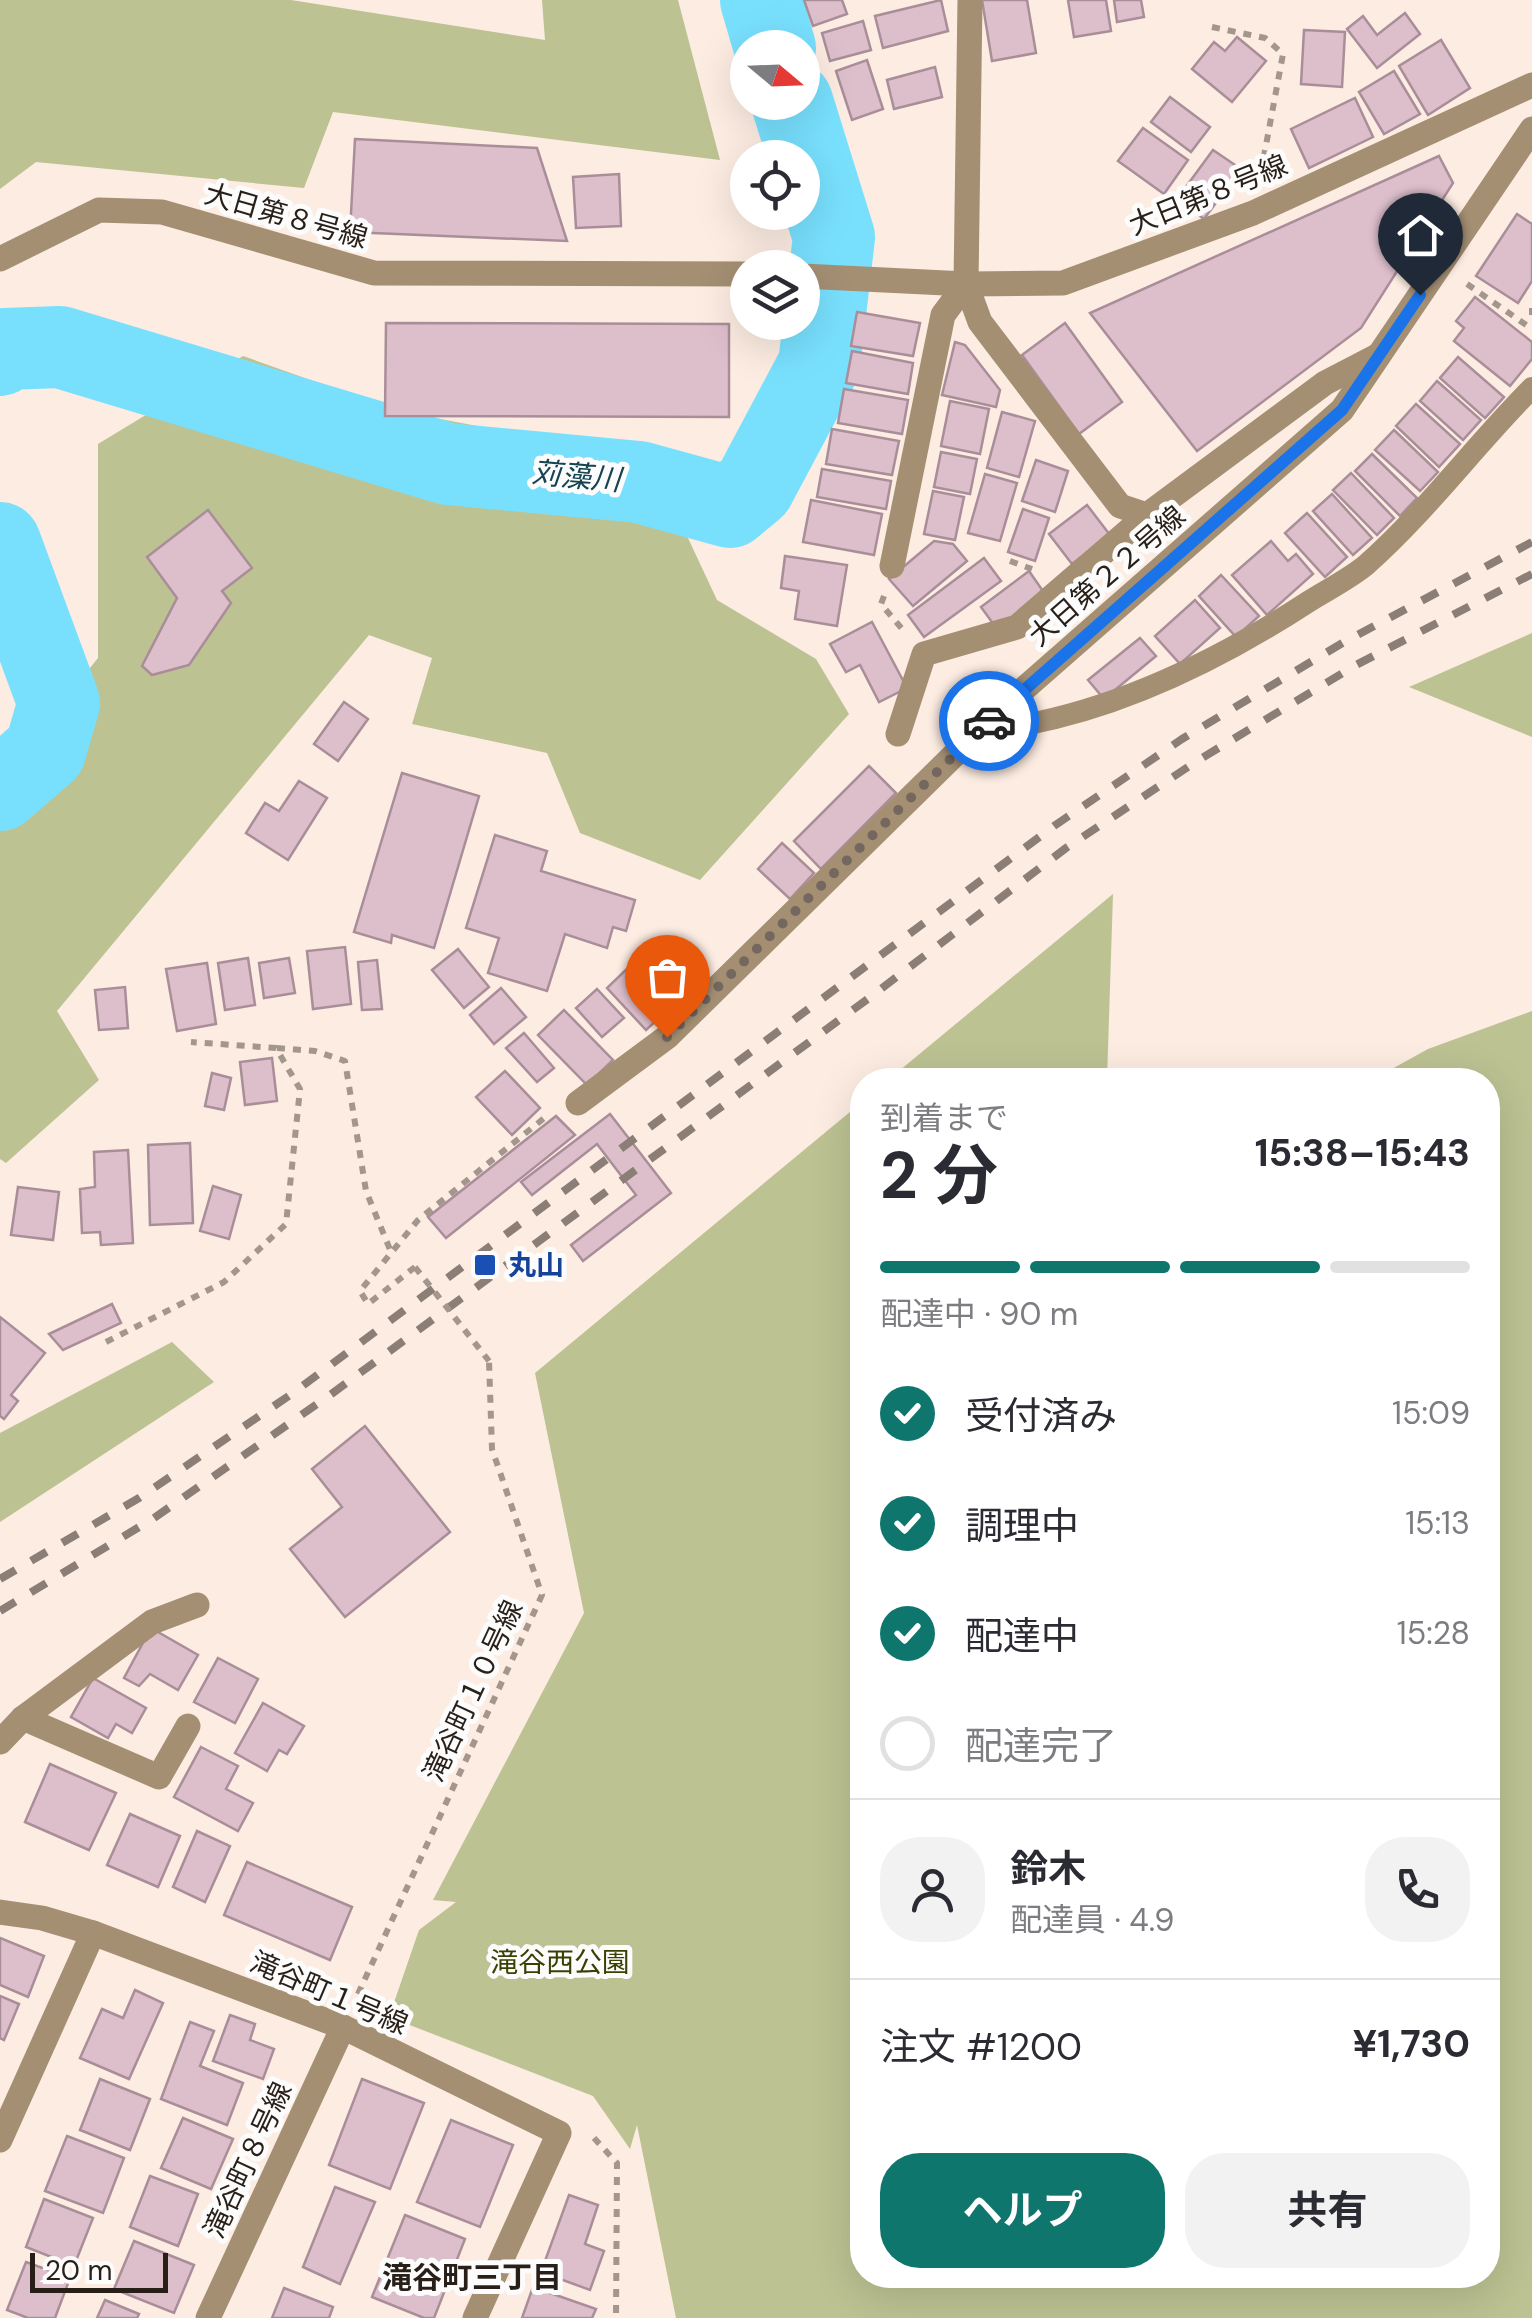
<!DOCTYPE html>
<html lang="ja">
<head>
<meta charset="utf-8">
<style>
	:root { --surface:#fff; --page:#f2f2f3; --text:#2b2b33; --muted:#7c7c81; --line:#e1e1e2; --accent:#0f766e }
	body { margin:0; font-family:"DM Sans","Noto Sans JP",sans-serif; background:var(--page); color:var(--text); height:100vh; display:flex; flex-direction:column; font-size:38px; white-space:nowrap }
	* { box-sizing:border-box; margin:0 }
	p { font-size:32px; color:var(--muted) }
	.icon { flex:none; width:55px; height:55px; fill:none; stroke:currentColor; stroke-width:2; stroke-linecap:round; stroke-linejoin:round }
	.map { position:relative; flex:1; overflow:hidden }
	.panel { position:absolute; left:850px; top:1068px; width:650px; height:1220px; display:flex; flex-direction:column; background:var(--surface); border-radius:40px; box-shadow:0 10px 40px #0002 }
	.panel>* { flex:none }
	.needle { width:65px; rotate:109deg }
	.fabs { position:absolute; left:730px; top:30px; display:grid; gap:20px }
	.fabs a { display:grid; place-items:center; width:90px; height:90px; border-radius:50%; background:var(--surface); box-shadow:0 10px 40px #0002; font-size:50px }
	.scale { position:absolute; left:30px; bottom:25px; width:138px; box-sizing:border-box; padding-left:10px; border:5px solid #291f19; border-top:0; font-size:28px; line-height:35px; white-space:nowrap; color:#291f19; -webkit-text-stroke:8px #fcfcfc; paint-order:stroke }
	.pin { position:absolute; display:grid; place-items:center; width:85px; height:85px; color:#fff; margin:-102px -42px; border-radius:50% 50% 50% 0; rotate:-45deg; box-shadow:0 0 10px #0007 }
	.pin .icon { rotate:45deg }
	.courier { position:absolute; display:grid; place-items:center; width:100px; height:100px; margin:-50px; border:8px solid #1a73e8; border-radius:50%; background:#fff; color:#222; box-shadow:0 2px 12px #0007 }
	.head em { font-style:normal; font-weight:700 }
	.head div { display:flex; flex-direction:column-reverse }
	.head { display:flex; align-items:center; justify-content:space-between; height:170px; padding:0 30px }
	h1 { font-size:65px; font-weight:700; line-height:75px }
	.bar { display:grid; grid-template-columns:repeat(4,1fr); gap:15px 10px; align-content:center; height:120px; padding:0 30px }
	.bar i { height:12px; border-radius:8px; background:var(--line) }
	.bar .active { background:var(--accent) }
	.bar p { grid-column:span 4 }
	.line { display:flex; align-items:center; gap:25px; padding:0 30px; border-top:2px solid var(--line) }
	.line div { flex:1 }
	.round { display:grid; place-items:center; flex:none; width:105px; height:105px; border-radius:40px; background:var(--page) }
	ol { padding:0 30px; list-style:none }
	li { display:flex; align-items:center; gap:30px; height:110px }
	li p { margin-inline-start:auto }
	li .icon { padding:10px; border-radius:50%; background:var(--accent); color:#fff; stroke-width:4 }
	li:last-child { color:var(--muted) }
	li i { width:55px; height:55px; border:5px solid var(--line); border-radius:50% }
	.action { display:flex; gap:20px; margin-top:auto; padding:20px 30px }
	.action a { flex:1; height:115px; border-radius:40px; background:var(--accent); color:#fff; font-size:40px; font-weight:700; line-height:115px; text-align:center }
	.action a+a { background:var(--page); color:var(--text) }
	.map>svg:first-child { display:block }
	.green { fill:#bcc292 }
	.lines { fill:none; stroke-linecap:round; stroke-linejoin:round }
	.river { stroke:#78e0fd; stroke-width:82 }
	.building { fill:#ddbfcb; stroke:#a98e99; stroke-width:2.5 }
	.path { stroke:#a3968d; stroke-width:6; stroke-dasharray:8 8; stroke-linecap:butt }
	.service { stroke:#a48f73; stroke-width:22 }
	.minor { stroke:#a48f73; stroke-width:25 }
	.tertiary { stroke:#a48f73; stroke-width:25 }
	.rail { stroke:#8b7e76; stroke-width:8; stroke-dasharray:18 18; stroke-linecap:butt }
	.path-bridge { stroke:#a3968d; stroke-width:6; stroke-dasharray:8 8; stroke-linecap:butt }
	.done { stroke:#73675f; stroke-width:10; stroke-dasharray:0 18 }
	.route { stroke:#1a73e8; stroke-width:12 }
	.transit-dot { fill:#1a4fb4; stroke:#fcfcfc; stroke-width:4 }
	.labels { text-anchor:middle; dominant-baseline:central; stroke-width:10; stroke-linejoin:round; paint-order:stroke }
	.street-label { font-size:28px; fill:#291f19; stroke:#fcfcfc }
	.transit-label { font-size:28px; font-weight:bold; fill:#164399; stroke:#fcfcfc; text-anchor:start }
	.park-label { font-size:28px; fill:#3b4000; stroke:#fcfcfc }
	.water-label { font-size:30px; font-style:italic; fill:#164551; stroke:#fcfcfc }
	.neighbourhood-label { font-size:30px; font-weight:bold; fill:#291f19; stroke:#fcfcfc }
</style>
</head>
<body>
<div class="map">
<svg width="1532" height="2318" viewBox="0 0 1532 2318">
	<rect width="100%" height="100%" fill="#fcece2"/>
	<g class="green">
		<polygon points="0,0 291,0 545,40 542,0 678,0 720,160 333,112 304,188 36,162 0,189"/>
		<polygon points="243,356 398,411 651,459 717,600 816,659 849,714 700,880 580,833 547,753 412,724 432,658 369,635 57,1011 99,1080 6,1163 0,1159 0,780 98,658 98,444"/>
		<polygon points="1532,633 1532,737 1409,687"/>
		<polygon points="1113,894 1107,1080 888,1080"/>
		<polygon points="1532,1011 1532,2318 676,2318 637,2125 630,2149 593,2096 389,2017 419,1930 456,1902 433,1900 584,1613 535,1373 862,1102 862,2275 1488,2275 1488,1080 1372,1080 1428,1049"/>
		<polygon points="172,1342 214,1382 0,1522 0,1433"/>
	</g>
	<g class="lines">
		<g class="river">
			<polyline points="761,0 775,48"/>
			<polyline points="0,355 5,349 60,347 448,464 639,482 730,507 754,487 819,365 834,237 792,102"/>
			<polyline points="0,543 59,703 45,751 0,790"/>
		</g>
	</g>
	<g class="building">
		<polygon points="804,0 842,0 847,14 813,26"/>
		<polygon points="941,0 948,31 883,48 875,16"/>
		<polygon points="982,0 1027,0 1036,53 992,61"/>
		<polygon points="1068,0 1106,0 1111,31 1074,37"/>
		<polygon points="1114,0 1141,0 1144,17 1117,22"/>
		<polygon points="1405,13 1420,34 1377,68 1347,29 1363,16 1377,35"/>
		<polygon points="863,21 871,50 830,61 822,33"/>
		<polygon points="1304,30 1345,32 1342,87 1301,84"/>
		<polygon points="1237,37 1266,61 1232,102 1192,69 1214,42 1225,51"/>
		<polygon points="1441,40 1470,88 1428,115 1399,66"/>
		<polygon points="867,60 883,109 852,120 836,71"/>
		<polygon points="935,67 942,97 894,109 887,80"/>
		<polygon points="1394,71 1420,114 1384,134 1359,92"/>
		<polygon points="1170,97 1210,127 1191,152 1151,122"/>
		<polygon points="1355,98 1373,137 1309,168 1291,129"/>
		<polygon points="1143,128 1188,160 1164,194 1118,161"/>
		<polygon points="355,139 537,148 567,241 350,232"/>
		<polygon points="1213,150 1241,169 1204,219 1177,199"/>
		<polygon points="1439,156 1453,183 1361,328 1197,451 1090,313"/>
		<polygon points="619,174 621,226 576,228 573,177"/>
		<polygon points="1517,214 1532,224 1532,281 1518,303 1476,276"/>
		<polygon points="1475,297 1532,342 1532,359 1510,386 1454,341 1464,328 1456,321"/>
		<polygon points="857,312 920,323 913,356 851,346"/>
		<polygon points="386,323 729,324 729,417 385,416"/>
		<polygon points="1065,323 1122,402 1079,434 1022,355"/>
		<polygon points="955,342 965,345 1000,390 996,407 942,395"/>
		<polygon points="852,351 913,363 908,394 846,383"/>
		<polygon points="1458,357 1504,397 1485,418 1440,378"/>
		<polygon points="1437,381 1481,420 1463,440 1420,401"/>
		<polygon points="844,389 908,400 902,434 838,423"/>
		<polygon points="950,401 989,409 980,454 941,446"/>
		<polygon points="1416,404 1460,444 1439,467 1396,426"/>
		<polygon points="1002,412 1035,421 1019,477 987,468"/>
		<polygon points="832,429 899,441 892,475 826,464"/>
		<polygon points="1394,430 1438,472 1420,491 1375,450"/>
		<polygon points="941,452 977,459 970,494 934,487"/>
		<polygon points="1372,454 1417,498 1400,516 1355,471"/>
		<polygon points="1036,460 1068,471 1055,512 1022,501"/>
		<polygon points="822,469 891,481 886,509 817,497"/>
		<polygon points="1351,473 1394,518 1377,535 1333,490"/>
		<polygon points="985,474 1017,483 1000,541 968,533"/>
		<polygon points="933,491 964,497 955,540 924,534"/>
		<polygon points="1332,494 1372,538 1353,555 1313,511"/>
		<polygon points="811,500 882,514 874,555 803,542"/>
		<polygon points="1087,505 1110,535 1072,564 1049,534"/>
		<polygon points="1023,509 1049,518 1035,561 1008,552"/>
		<polygon points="208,510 252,568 222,591 231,603 189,665 152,675 142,666 177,598 147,557"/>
		<polygon points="1307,513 1347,557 1325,577 1285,533"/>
		<polygon points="934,541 953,544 967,561 913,606 889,579"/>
		<polygon points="1271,541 1288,561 1296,554 1313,574 1267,615 1232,575"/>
		<polygon points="785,556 847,565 837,626 795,619 799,591 781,588"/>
		<polygon points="984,558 1001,581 924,637 908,615"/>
		<polygon points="1029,571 1045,594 997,629 981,607"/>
		<polygon points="1221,575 1259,616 1236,637 1199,596"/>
		<polygon points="1195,600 1220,628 1180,664 1155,636"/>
		<polygon points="872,622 907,688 879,702 860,665 846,672 830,644"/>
		<polygon points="1140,638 1156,656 1104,699 1088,680"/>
		<polygon points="344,702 368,719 338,761 314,744"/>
		<polygon points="869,766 896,793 821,869 794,841"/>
		<polygon points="402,773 479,796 434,948 392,935 391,943 354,932"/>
		<polygon points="299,781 327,798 288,860 246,833 265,803 279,811"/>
		<polygon points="495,835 547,851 541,871 635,900 626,931 613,927 607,948 565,934 547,991 488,973 499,938 466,928"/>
		<polygon points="782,843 814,873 790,899 758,869"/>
		<polygon points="345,947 351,1004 313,1009 307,951"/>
		<polygon points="458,949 489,987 464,1008 432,970"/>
		<polygon points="248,958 255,1005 225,1010 218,963"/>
		<polygon points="289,958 295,993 264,998 259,963"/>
		<polygon points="377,960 382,1009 362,1010 358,962"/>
		<polygon points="207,963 216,1024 177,1031 166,969"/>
		<polygon points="632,964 672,1006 646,1030 607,988"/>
		<polygon points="125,987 128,1028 99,1030 95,990"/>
		<polygon points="501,988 526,1017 494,1044 470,1015"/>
		<polygon points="597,989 624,1018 602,1037 576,1008"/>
		<polygon points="564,1010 613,1060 587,1085 538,1035"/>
		<polygon points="524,1033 554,1068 537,1082 506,1048"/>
		<polygon points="272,1058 277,1101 245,1105 240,1062"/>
		<polygon points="505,1071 540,1108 512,1135 476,1097"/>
		<polygon points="212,1073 231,1078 224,1110 205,1106"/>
		<polygon points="610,1114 671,1193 583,1261 571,1245 636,1195 597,1144 532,1195 521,1182"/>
		<polygon points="556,1116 575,1135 446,1238 428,1217"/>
		<polygon points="190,1143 193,1223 150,1225 148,1145"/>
		<polygon points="128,1150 133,1243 101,1245 100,1232 82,1233 80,1189 95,1187 94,1152"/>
		<polygon points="213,1186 241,1195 229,1239 200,1231"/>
		<polygon points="18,1187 59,1192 53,1240 11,1235"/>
		<polygon points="112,1304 121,1323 63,1350 49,1334"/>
		<polygon points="0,1317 45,1353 11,1395 18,1401 4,1419 0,1416"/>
		<polygon points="365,1426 450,1532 345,1617 290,1549 342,1507 312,1469"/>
		<polygon points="151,1628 198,1655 178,1690 150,1674 139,1686 124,1678"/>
		<polygon points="218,1658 258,1679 235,1723 194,1702"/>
		<polygon points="93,1678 146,1708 132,1733 116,1724 108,1738 71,1717"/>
		<polygon points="263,1703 304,1726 287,1754 279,1750 267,1771 235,1753"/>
		<polygon points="201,1747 238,1766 226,1789 253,1803 238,1831 174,1797"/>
		<polygon points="50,1764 116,1793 89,1850 25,1822"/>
		<polygon points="130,1814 180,1836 158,1887 107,1865"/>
		<polygon points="197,1831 230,1846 205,1902 173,1887"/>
		<polygon points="247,1862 352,1907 330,1960 224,1915"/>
		<polygon points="0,1938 44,1956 28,1997 0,1985"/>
		<polygon points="135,1990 163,2003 129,2079 80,2058 102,2009 123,2018"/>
		<polygon points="0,1996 19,2004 4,2040 0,2038"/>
		<polygon points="230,2015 255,2024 250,2040 274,2049 263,2079 213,2061"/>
		<polygon points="190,2022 214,2031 200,2066 243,2083 227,2125 161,2099"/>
		<polygon points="100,2079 150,2099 130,2150 80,2130"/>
		<polygon points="362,2079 424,2103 390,2189 329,2165"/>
		<polygon points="183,2118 233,2139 211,2189 161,2168"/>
		<polygon points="451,2120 513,2145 480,2227 417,2202"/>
		<polygon points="67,2136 124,2158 103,2213 45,2191"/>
		<polygon points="150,2176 198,2194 178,2246 130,2227"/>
		<polygon points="335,2187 375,2202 340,2284 303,2267"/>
		<polygon points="569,2195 598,2205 585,2244 604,2251 590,2290 541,2272"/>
		<polygon points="44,2199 93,2218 74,2266 26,2247"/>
		<polygon points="405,2215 465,2239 434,2318 424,2318 372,2297"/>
		<polygon points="134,2241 194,2265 174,2313 114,2289"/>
		<polygon points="26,2262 70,2278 55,2318 28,2318 7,2310"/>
		<polygon points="533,2287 596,2309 592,2318 522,2318"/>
		<polygon points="284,2288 333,2307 329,2318 272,2318"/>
		<polygon points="105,2300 139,2314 137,2318 97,2318"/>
	</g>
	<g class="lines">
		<g class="path">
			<polyline points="1212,27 1265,38 1283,54 1261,172"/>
			<polyline points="1467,284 1532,329"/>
			<polyline points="1532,308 1532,315"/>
			<polyline points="1010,561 1032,569"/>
			<polyline points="884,596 881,604 903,630"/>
			<polyline points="277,1048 315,1051 345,1061 366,1191 391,1252"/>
			<polyline points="415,1267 368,1304 360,1291 418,1220 548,1115"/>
			<polyline points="106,1342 224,1282 286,1224 300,1089 276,1048 191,1042"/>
			<polyline points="358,1994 542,1595 492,1449 489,1361"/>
			<polyline points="594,2138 617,2163 616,2318"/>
		</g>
		<path class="service" d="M 1000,710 L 1024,725 C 1126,706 1222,658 1308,602 C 1327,590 1349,579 1366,565 C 1427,511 1475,445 1532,388"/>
		<g class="minor">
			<polyline points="970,0 966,284 980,322 1120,506 1147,515 1325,383 1377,356"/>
			<polyline points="0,259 99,210 162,212 374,273 748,274"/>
			<polyline points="802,276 966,284 1063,283 1253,213 1532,85"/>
			<polyline points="892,566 943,315 966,284"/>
			<polyline points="898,734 924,654 1017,627 1147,515"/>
			<polyline points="578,1103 667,1037 1000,710 1342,410 1532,129"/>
			<polyline points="23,1718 159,1777 188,1726"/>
			<polyline points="0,1742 23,1718 152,1622 197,1605"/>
			<polyline points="0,1912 42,1918 93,1933 343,2027 559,2133 475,2318"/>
			<polyline points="208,2318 343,2027"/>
		</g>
		<polyline class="tertiary" points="0,2140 93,1933"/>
		<g class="rail">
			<polyline points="0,1579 139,1498 293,1393 1054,826 1182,739 1344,642 1532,542"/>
			<polyline points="0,1611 154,1518 330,1395 869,998 1066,848 1197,761 1356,665 1532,574"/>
		</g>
		<polyline class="path-bridge" points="415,1267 489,1361"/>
	</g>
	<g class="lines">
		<polyline class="done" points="667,1037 989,721"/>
		<polyline class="route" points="989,721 1342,410 1420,295"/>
	</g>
	<rect class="transit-dot" x="473" y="1253" width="24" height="24" rx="5"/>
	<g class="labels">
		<g class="street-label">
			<text transform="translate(1208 195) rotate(-22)">大日第８号線</text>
			<text transform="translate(286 216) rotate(16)">大日第８号線</text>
			<text transform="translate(1107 576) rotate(-41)">大日第２２号線</text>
			<text transform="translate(473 1691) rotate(-65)">滝谷町１０号線</text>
			<text transform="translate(329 1993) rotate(23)">滝谷町１号線</text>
			<text transform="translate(248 2160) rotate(-65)">滝谷町８号線</text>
		</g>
		<g class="transit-label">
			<text x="508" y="1265">丸山</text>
		</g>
		<g class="park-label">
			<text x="560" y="1962">滝谷西公園</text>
		</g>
		<g class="water-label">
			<text transform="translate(576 476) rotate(5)">苅藻川</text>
		</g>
		<g class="neighbourhood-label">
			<text x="472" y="2277">滝谷町三丁目</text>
		</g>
	</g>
</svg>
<div class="fabs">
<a><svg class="needle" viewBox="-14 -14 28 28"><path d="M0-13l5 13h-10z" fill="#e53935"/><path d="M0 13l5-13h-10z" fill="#7c7c81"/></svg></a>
<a><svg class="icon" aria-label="locate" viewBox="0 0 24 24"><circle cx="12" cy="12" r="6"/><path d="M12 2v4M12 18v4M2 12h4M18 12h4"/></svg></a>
<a><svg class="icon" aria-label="layers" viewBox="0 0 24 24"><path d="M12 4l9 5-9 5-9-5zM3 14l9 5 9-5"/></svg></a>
</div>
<div class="scale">20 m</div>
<div class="pin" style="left:667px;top:1037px;background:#ea580c"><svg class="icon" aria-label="bag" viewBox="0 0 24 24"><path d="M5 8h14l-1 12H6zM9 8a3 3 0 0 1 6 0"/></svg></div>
<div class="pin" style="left:1420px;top:295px;background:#1f2937"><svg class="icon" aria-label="home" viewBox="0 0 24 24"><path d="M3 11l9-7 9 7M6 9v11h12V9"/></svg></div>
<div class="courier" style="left:989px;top:721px"><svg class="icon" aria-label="car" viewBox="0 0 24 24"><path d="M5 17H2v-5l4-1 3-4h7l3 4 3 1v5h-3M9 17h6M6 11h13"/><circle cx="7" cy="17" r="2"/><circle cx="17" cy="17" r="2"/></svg></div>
<section class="panel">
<div class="head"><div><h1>2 分</h1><p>到着まで</p></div><em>15:38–15:43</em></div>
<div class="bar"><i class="active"></i><i class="active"></i><i class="active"></i><i></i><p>配達中 · 90 m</p></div>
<ol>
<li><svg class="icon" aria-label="check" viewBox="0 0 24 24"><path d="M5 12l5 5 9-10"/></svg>受付済み<p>15:09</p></li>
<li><svg class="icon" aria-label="check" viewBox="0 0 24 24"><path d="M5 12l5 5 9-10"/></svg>調理中<p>15:13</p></li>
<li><svg class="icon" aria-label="check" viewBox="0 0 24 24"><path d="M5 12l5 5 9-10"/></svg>配達中<p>15:28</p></li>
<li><i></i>配達完了</li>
</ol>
<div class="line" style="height:180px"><a class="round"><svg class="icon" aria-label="person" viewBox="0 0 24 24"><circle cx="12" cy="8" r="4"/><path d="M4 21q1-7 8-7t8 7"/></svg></a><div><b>鈴木</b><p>配達員 · 4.9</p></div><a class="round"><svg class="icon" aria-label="phone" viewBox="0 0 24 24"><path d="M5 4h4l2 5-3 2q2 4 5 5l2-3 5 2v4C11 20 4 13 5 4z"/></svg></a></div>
<div class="line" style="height:130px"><div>注文 #1200</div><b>¥1,730</b></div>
<div class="action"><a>ヘルプ</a><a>共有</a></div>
</section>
</div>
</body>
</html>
